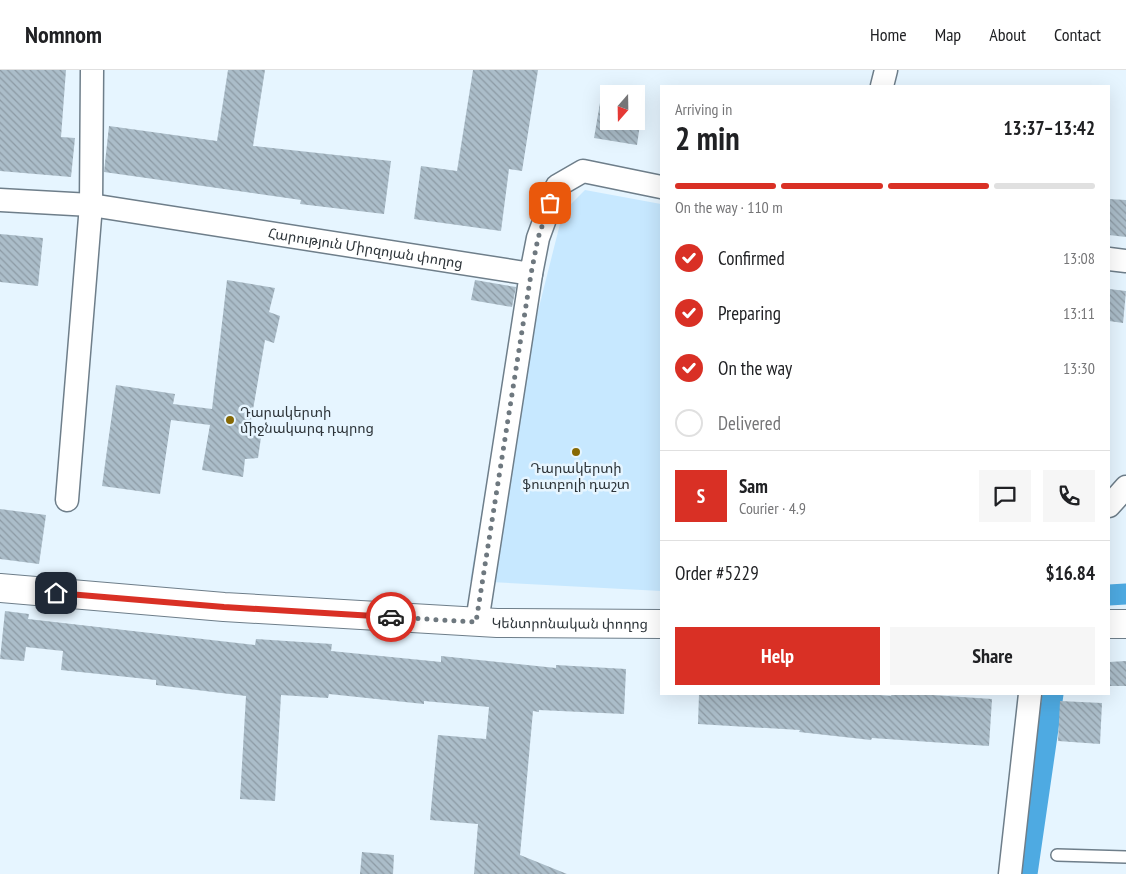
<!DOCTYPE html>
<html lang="en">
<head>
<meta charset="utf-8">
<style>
	:root { --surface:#fff; --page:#f6f6f6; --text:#202124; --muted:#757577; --line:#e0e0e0; --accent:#d93025 }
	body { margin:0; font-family:"PT Sans Narrow","Noto Sans Armenian",sans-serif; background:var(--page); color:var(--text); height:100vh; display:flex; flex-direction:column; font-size:19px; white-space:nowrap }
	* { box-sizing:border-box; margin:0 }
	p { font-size:16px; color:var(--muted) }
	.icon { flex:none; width:28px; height:28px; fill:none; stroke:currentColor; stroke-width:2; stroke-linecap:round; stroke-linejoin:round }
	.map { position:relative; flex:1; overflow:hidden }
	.side { position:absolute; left:660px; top:15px; width:450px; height:610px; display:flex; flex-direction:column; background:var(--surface); border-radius:0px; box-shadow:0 5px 20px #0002 }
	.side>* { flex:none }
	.needle { width:32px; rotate:200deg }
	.buttons { position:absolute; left:600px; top:15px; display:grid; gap:10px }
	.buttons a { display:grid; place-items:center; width:45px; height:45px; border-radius:0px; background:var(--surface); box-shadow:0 5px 20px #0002; font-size:25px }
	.pin { position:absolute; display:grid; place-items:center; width:42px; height:42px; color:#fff; margin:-21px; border-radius:10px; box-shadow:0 2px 8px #0006 }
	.courier { position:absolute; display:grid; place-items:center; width:50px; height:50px; margin:-25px; border:4px solid #d93025; border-radius:50%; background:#fff; color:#222; box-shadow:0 1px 6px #0007 }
	.head em { font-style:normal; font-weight:800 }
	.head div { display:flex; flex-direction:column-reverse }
	.head { display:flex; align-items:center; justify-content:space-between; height:85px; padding:0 15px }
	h1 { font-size:32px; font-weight:800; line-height:38px }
	.bar { display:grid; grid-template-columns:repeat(4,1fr); gap:8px 5px; align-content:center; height:60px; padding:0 15px }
	.bar i { height:6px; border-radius:4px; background:var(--line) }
	.bar .on { background:var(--accent) }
	.bar p { grid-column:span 4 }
	.line { display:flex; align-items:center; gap:12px; padding:0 15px; border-top:1px solid var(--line) }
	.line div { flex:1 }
	.round { display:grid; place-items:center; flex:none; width:52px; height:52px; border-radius:0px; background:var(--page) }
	ol { padding:0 15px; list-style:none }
	li { display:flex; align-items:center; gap:15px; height:55px }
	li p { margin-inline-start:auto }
	li .icon { padding:5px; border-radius:50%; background:var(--accent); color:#fff; stroke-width:4 }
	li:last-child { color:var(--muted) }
	li i { width:28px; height:28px; border:2px solid var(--line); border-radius:50% }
	.button { display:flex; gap:10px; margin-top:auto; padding:10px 15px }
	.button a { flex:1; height:58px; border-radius:0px; background:var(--accent); color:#fff; font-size:20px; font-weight:800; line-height:58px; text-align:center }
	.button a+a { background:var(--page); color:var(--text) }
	header { display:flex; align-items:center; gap:30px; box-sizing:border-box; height:70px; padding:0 25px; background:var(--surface); border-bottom:1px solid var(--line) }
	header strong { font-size:24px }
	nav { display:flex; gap:28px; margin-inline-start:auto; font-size:18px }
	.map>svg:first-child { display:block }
	.pitch { fill:#c7e8ff }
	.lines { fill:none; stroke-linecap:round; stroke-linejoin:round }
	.canal { stroke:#4eaae2; stroke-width:21 }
	.building { fill:url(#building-back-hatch) }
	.lane-casing { stroke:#6e7e8a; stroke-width:14 }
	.street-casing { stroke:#6e7e8a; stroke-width:25 }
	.secondary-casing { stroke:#6e7e8a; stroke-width:30 }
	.lane { stroke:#fff; stroke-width:11 }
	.street { stroke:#fff; stroke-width:22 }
	.secondary { stroke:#fff; stroke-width:28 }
	.done { stroke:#6e787f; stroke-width:5; stroke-dasharray:0 9 }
	.route { stroke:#d93025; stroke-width:6 }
	.poi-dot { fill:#876904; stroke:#e6f5ff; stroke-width:2 }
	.labels { text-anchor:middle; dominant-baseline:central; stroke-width:5; stroke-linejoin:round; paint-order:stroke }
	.street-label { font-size:14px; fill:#2e353a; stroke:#e6f5ff }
	.poi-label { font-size:14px; fill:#2e353a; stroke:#e6f5ff; text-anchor:start }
</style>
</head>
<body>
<header>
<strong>Nomnom</strong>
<nav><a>Home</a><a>Map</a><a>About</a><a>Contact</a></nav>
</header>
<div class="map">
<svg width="1126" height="804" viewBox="0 0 1126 804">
	<defs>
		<pattern id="building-back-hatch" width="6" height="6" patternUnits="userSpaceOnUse" patternTransform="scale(1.25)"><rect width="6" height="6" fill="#abbdc9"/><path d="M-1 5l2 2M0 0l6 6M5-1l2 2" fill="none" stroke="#8c9aa4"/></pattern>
	</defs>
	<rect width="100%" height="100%" fill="#e6f5ff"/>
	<polygon class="pitch" points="585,120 661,134 661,521 470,511 514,249 535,253 563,142"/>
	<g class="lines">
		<g class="canal">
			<polyline points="1109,525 1126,524"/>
			<polyline points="1027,804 1053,624"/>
		</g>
	</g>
	<g class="building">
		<polygon points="0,0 66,0 61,67 75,68 71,107 0,101"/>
		<polygon points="228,0 265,0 253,76 391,91 384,144 300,134 301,130 104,102 109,56 217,71"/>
		<polygon points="473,0 538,0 522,101 509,99 501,161 414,149 421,96 457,101"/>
		<polygon points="600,33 609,35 609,51 636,51 636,39 642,40 637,75 594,68"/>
		<polygon points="1109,129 1126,130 1126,167 1109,165"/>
		<polygon points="0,164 43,168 38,216 0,212"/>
		<polygon points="227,210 275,218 269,242 280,246 274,273 265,270 250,357 262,360 258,388 245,389 243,407 202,400 210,355 171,350 160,424 102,416 116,315 175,324 173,334 212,339"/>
		<polygon points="475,210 516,217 512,237 471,230"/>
		<polygon points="1109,219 1126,221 1123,253 1109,251"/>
		<polygon points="0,439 46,445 39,494 0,489"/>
		<polygon points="5,541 29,544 28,549 255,575 256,569 332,574 331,581 441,592 441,586 556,598 556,595 626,599 624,644 539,640 539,642 533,641 520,785 567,804 474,804 478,754 430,750 438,665 486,669 489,637 424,631 424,634 329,624 328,628 281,625 275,731 240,729 246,626 156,615 156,610 61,600 63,581 26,577 24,591 0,589"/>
		<polygon points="1126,591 1126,616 1109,616 1109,592"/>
		<polygon points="699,624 866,624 891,626 892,624 917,624 992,629 989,676 872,668 871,670 799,662 800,660 698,654"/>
		<polygon points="1060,631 1102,633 1100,674 1058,671"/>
		<polygon points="362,782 394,785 393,804 360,804"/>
	</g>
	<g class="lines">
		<defs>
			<polyline id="lane" points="1057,785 1126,787"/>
			<g id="street">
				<polyline points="882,16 886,0"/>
				<path id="s1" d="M 0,130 L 91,135 L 531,204 L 538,168 L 557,116 L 583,101 L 661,117"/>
				<polyline points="1109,189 1126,191"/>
				<polyline points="67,430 91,135 92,0"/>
				<polyline points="1109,436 1126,417"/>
				<polyline points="477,552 531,204"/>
				<polyline points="1010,804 1030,624"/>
			</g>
			<g id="secondary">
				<path id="s2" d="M 0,518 L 224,537 L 497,553 L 661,554"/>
				<polyline points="1109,554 1126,554"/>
			</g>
		</defs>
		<use href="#lane" class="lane-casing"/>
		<use href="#street" class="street-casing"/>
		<use href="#secondary" class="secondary-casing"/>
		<use href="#lane" class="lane"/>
		<use href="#street" class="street"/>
		<use href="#secondary" class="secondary"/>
	</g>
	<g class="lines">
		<polyline class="done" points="391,547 476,552 531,204 538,168 550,133"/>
		<polyline class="route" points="56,523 224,537 391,547"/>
	</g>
	<g class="poi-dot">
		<circle cx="230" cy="350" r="5"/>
		<circle cx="576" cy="382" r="5"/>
	</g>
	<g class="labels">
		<g class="street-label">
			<text stroke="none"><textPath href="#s1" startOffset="369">Հարություն Միրզոյան փողոց</textPath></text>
			<text stroke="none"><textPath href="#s2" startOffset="571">Կենտրոնական փողոց</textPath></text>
		</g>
		<g class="poi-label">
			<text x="240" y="342">Դարակերտի<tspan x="240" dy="16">միջնակարգ դպրոց</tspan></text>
			<text x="576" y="398" text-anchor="middle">Դարակերտի<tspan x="576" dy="16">ֆուտբոլի դաշտ</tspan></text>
		</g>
	</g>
</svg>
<div class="buttons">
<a><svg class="needle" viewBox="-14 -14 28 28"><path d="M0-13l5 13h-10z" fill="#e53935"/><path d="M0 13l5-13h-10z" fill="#757577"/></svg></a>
</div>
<div class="pin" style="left:550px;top:133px;background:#ea580c"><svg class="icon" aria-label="bag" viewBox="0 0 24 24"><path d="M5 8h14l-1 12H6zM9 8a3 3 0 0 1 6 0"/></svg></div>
<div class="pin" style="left:56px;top:523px;background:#1f2937"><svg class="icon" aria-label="home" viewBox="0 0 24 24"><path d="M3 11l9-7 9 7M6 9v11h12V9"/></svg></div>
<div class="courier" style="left:391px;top:547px"><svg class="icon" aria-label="car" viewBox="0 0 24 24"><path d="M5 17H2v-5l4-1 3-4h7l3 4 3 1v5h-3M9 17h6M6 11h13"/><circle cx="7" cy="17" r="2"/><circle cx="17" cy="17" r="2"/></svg></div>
<section class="side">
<div class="head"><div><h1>2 min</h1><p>Arriving in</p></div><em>13:37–13:42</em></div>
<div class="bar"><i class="on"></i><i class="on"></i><i class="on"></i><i></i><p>On the way · 110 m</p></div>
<ol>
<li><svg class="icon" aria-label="check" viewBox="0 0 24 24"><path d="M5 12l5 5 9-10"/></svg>Confirmed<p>13:08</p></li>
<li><svg class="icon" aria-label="check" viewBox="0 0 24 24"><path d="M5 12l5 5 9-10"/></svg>Preparing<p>13:11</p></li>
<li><svg class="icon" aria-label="check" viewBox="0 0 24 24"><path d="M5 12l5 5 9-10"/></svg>On the way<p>13:30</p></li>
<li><i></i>Delivered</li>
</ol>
<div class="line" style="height:90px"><b class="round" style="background:var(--accent);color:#fff">S</b><div><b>Sam</b><p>Courier · 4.9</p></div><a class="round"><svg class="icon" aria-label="chat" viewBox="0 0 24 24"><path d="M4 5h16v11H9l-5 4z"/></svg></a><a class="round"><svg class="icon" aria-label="phone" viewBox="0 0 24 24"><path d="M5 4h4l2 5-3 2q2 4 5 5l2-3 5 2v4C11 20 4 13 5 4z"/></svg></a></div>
<div class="line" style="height:65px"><div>Order #5229</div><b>$16.84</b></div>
<div class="button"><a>Help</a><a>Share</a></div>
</section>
</div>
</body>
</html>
